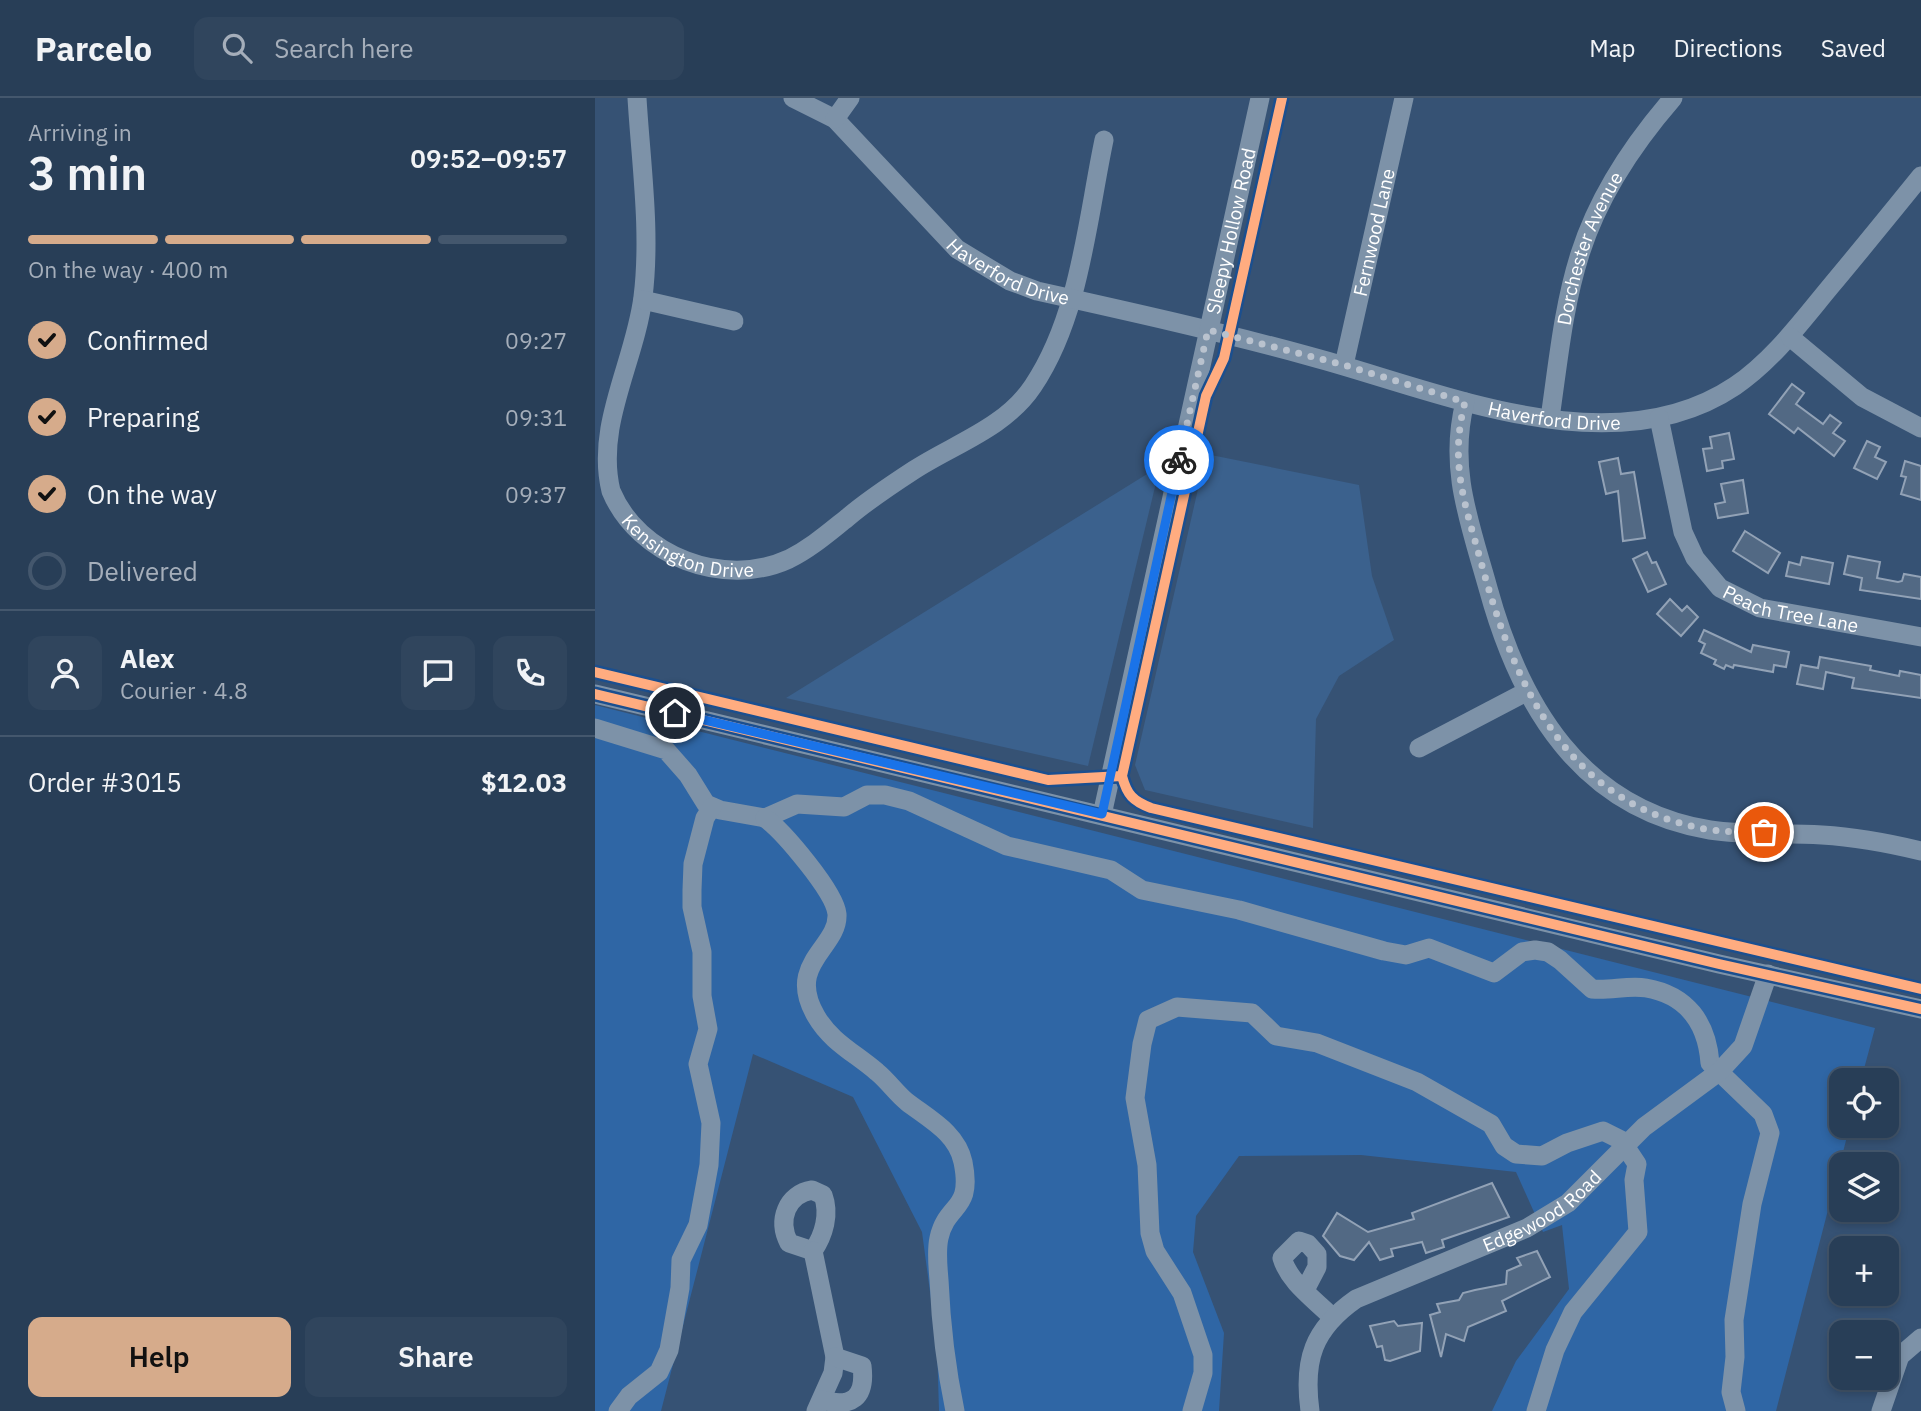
<!DOCTYPE html>
<html lang="en">
<head>
<meta charset="utf-8">
<style>
	:root { --surface:#283e57; --page:#30455d; --text:#f1f3f6; --muted:#a5aeba; --line:#44576d; --accent:#d6ab8b }
	body { margin:0; font-family:"IBM Plex Sans",sans-serif; background:var(--page); color:var(--text); height:100vh; display:flex; flex-direction:column; font-size:26px; white-space:nowrap }
	* { box-sizing:border-box; margin:0 }
	p { font-size:23px; color:var(--muted) }
	.icon { flex:none; width:38px; height:38px; fill:none; stroke:currentColor; stroke-width:2; stroke-linecap:round; stroke-linejoin:round }
	.map { position:relative; flex:1; overflow:hidden }
	.drawer { display:flex; flex-direction:column; background:var(--surface); width:595px }
	.drawer>* { flex:none }
	.controls { position:absolute; left:1234px; top:970px; display:grid; gap:14px }
	.controls a { display:grid; place-items:center; width:70px; height:70px; border-radius:14px; background:var(--surface); box-shadow:0 4px 10px #0003,0 0 0 2px var(--line); font-size:35px }
	.pin { position:absolute; display:grid; place-items:center; width:60px; height:60px; color:#fff; margin:-30px; border:4px solid #fff; border-radius:50%; box-shadow:0 2px 7px #0007 }
	.courier { position:absolute; display:grid; place-items:center; width:70px; height:70px; margin:-35px; border:5px solid #1a73e8; border-radius:50%; background:#fff; color:#222; box-shadow:0 2px 9px #0007 }
	.summary em { font-style:normal; font-weight:600 }
	.summary div { display:flex; flex-direction:column-reverse }
	.summary { display:flex; align-items:center; justify-content:space-between; height:119px; padding:0 28px }
	h1 { font-size:46px; font-weight:600; line-height:52px }
	.bar { display:grid; grid-template-columns:repeat(4,1fr); gap:10px 7px; align-content:center; height:84px; padding:0 28px }
	.bar i { height:9px; border-radius:5px; background:var(--line) }
	.bar .current { background:var(--accent) }
	.bar p { grid-column:span 4 }
	.line { display:flex; align-items:center; gap:18px; padding:0 28px; border-top:2px solid var(--line) }
	.line div { flex:1 }
	.round { display:grid; place-items:center; flex:none; width:74px; height:74px; border-radius:14px; background:var(--page) }
	ol { padding:0 28px; list-style:none }
	li { display:flex; align-items:center; gap:21px; height:77px }
	li p { margin-inline-start:auto }
	li .icon { padding:7px; border-radius:50%; background:var(--accent); color:#111; stroke-width:4 }
	li:last-child { color:var(--muted) }
	li i { width:38px; height:38px; border:4px solid var(--line); border-radius:50% }
	.button { display:flex; gap:14px; margin-top:auto; padding:14px 28px }
	.button a { flex:1; height:80px; border-radius:14px; background:var(--accent); color:#111; font-size:28px; font-weight:600; line-height:80px; text-align:center }
	.button a+a { background:var(--page); color:var(--text) }
	header { display:flex; align-items:center; gap:42px; box-sizing:border-box; height:98px; padding:0 35px; background:var(--surface); border-bottom:2px solid var(--line) }
	header strong { font-size:33px }
	nav { display:flex; gap:38px; margin-inline-start:auto; font-size:24px }
	.search { width:490px; height:63px; background:var(--page); display:flex; align-items:center; gap:18px; box-sizing:border-box; padding:0 24px; border-radius:14px; color:var(--muted); font-size:26px }
	main { display:flex; flex:1; min-height:0 }
	.map>svg:first-child { display:block }
	.green { fill:#2f66a5 }
	.water { fill:#3b618d }
	.building { fill:#526984; stroke:#92a2b6; stroke-width:2 }
	.lines { fill:none; stroke-linecap:round; stroke-linejoin:round }
	.minor { stroke:#7d92a8; stroke-width:19 }
	.cycleway-casing { stroke:#1b4f8f; stroke-width:15 }
	.cycleway { stroke:#ffac80; stroke-width:10 }
	.done { stroke:#b9c2ce; stroke-width:7; stroke-dasharray:0 12.6 }
	.route { stroke:#1a73e8; stroke-width:9 }
	.labels { text-anchor:middle; dominant-baseline:central; stroke-width:5; stroke-linejoin:round; paint-order:stroke }
	.street-label { font-size:19px; fill:#fff; stroke:#1b4f8f }
</style>
</head>
<body>
<header>
<strong>Parcelo</strong>
<div class="search"><svg class="icon" aria-label="search" viewBox="0 0 24 24"><circle cx="10" cy="10" r="6"/><path d="M15 15l6 6"/></svg>Search here</div>
<nav><a>Map</a><a>Directions</a><a>Saved</a></nav>
</header>
<main>
<section class="drawer">
<div class="summary"><div><h1>3 min</h1><p>Arriving in</p></div><em>09:52–09:57</em></div>
<div class="bar"><i class="current"></i><i class="current"></i><i class="current"></i><i></i><p>On the way · 400 m</p></div>
<ol>
<li><svg class="icon" aria-label="check" viewBox="0 0 24 24"><path d="M5 12l5 5 9-10"/></svg>Confirmed<p>09:27</p></li>
<li><svg class="icon" aria-label="check" viewBox="0 0 24 24"><path d="M5 12l5 5 9-10"/></svg>Preparing<p>09:31</p></li>
<li><svg class="icon" aria-label="check" viewBox="0 0 24 24"><path d="M5 12l5 5 9-10"/></svg>On the way<p>09:37</p></li>
<li><i></i>Delivered</li>
</ol>
<div class="line" style="height:126px"><a class="round"><svg class="icon" aria-label="person" viewBox="0 0 24 24"><circle cx="12" cy="8" r="4"/><path d="M4 21q1-7 8-7t8 7"/></svg></a><div><b>Alex</b><p>Courier · 4.8</p></div><a class="round"><svg class="icon" aria-label="chat" viewBox="0 0 24 24"><path d="M4 5h16v11H9l-5 4z"/></svg></a><a class="round"><svg class="icon" aria-label="phone" viewBox="0 0 24 24"><path d="M5 4h4l2 5-3 2q2 4 5 5l2-3 5 2v4C11 20 4 13 5 4z"/></svg></a></div>
<div class="line" style="height:91px"><div>Order #3015</div><b>$12.03</b></div>
<div class="button"><a>Help</a><a>Share</a></div>
</section>
<div class="map">
<svg width="1326" height="1313" viewBox="0 0 1326 1313">
	<rect width="100%" height="100%" fill="#365274"/>
	<polygon class="green" points="0,607 1280,930 1266,982 1246,982 1246,1027 1255,1027 1181,1313 897,1313 921,1263 974,1191 967,1127 948,1134 921,1074 766,1057 644,1058 601,1118 598,1154 629,1235 624,1313 344,1313 342,1246 327,1134 258,999 158,956 66,1313 0,1313"/>
	<g class="water">
		<polygon points="611,356 764,387 777,478 799,542 744,578 721,621 718,730 550,692 540,667"/>
		<polygon points="565,368 493,668 191,600"/>
	</g>
	<g class="building">
		<polygon points="1197,286 1209,295 1201,306 1228,326 1235,317 1246,325 1238,335 1250,343 1239,358 1203,330 1199,335 1174,316"/>
		<polygon points="1134,335 1139,361 1127,363 1128,370 1112,373 1108,351 1117,350 1115,339"/>
		<polygon points="1272,343 1285,349 1280,359 1291,364 1282,381 1259,370"/>
		<polygon points="1023,360 1026,376 1039,374 1050,440 1028,443 1023,393 1011,396 1004,364"/>
		<polygon points="1310,363 1326,368 1326,402 1306,396 1311,379 1306,378"/>
		<polygon points="1148,382 1153,415 1123,420 1120,406 1130,404 1126,386"/>
		<polygon points="1150,433 1185,455 1173,475 1138,453"/>
		<polygon points="1052,454 1057,465 1061,464 1071,486 1053,494 1038,461"/>
		<polygon points="1253,458 1285,464 1282,480 1303,484 1307,483 1309,476 1326,479 1326,501 1265,492 1267,480 1249,476"/>
		<polygon points="1207,459 1238,465 1234,486 1191,478 1194,464 1205,467"/>
		<polygon points="1075,501 1087,513 1092,508 1103,519 1086,538 1062,516"/>
		<polygon points="1109,532 1156,554 1158,547 1194,554 1191,569 1179,567 1178,574 1139,567 1138,570 1131,567 1129,571 1119,566 1121,562 1106,555 1110,546 1104,543"/>
		<polygon points="1225,559 1276,568 1275,572 1304,578 1305,573 1326,577 1326,600 1257,590 1259,580 1231,574 1228,591 1202,586 1206,567 1223,570"/>
		<polygon points="897,1085 914,1119 847,1142 849,1149 831,1155 827,1144 796,1151 798,1158 785,1162 774,1144 759,1162 745,1158 728,1138 742,1115 773,1134 819,1121 817,1115"/>
		<polygon points="942,1153 955,1179 907,1203 911,1213 873,1229 869,1243 851,1236 846,1259 835,1217 845,1214 842,1206 864,1202 868,1195 880,1192 911,1186 912,1173 926,1167 922,1160"/>
		<polygon points="799,1223 803,1228 827,1225 825,1253 795,1263 790,1262 787,1248 782,1249 775,1228"/>
	</g>
	<g class="lines">
		<g class="minor">
			<path id="s1" d="M 42,0 C 46,66 56,134 48,199 C 40,264 0,327 16,393 C 43,458 129,491 194,461 C 216,450 233,435 252,420 C 273,402 296,387 319,372 C 359,346 410,330 438,288 C 485,218 492,123 509,42"/>
			<path id="s2" d="M 198,0 L 240,21 L 362,151 L 415,183 L 442,193 C 532,213 622,233 710,257 C 840,291 1015,372 1140,288 C 1178,262 1206,224 1235,189 C 1266,152 1296,115 1326,78"/>
			<polyline points="240,21 255,0"/>
			<polyline points="48,202 139,223"/>
			<polyline points="1195,239 1267,299 1326,330"/>
			<path id="s3" d="M 749,267 L 809,0"/>
			<path d="M 870,304 C 853,371 875,425 893,490 C 925,607 986,711 1115,732 C 1152,738 1190,734 1227,737 C 1260,739 1293,745 1326,753"/>
			<path id="s4" d="M 955,320 C 963,266 968,209 985,156 C 1003,99 1039,45 1078,0"/>
			<path id="s5" d="M 1064,320 L 1088,434 L 1100,460 L 1125,490 L 1165,510 L 1326,539"/>
			<polyline points="0,596 1124,866 1326,911"/>
			<path d="M 0,630 L 71,652 L 93,677 L 111,706 L 125,712 L 170,720 L 202,706 L 249,709 L 272,697 L 290,697 L 314,703 L 412,748 L 516,772 L 547,792 L 644,812 L 789,853 L 811,857 L 834,850 L 899,875 L 927,854 L 940,852 L 953,854 L 965,862 L 997,891 C 1015,893 1033,887 1051,890 C 1092,897 1112,925 1115,965 L 1168,1016 L 1175,1035 L 1157,1106 L 1139,1222 L 1140,1259 L 1136,1294 L 1141,1313"/>
			<polyline points="824,650 931,594"/>
			<path id="s6" d="M 507,717 L 665,0"/>
			<path d="M 170,720 C 188,733 240,794 242,816 C 244,850 190,865 221,918 C 236,944 260,955 282,974 C 293,983 301,995 312,1004 C 334,1021 362,1035 368,1064 C 378,1114 352,1104 344,1140 C 341,1153 343,1169 344,1182 C 346,1227 351,1270 360,1313"/>
			<path d="M 217,1092 L 228,1097 C 235,1116 229,1137 218,1153 L 194,1145 C 182,1122 192,1096 217,1092 Z"/>
			<polyline points="218,1153 240,1259 238,1275 221,1313"/>
			<path d="M 710,1192 L 722,1169 L 722,1156 L 713,1146 L 704,1143 L 687,1160 C 694,1184 719,1201 736,1218"/>
			<path d="M 227,1302 C 257,1310 271,1300 267,1268 L 240,1259"/>
			<polyline points="23,1313 34,1298 64,1274 74,1252 85,1190 86,1162 103,1127 114,1067 116,1025 103,966 113,931 107,898 107,854 97,809 97,792 98,766 110,720 117,709"/>
			<polyline points="597,1313 608,1275 608,1257 587,1195 560,1153 555,1135 552,1067 540,1000 547,946 553,922 582,909 657,915 681,938 722,945 822,984 896,1026 909,1048 921,1056 947,1058 972,1045 1008,1033 1026,1042 1042,1066 1039,1082 1043,1134 978,1214 960,1252 941,1313"/>
			<path id="s7" d="M 715,1313 C 708,1262 718,1231 761,1201 L 932,1130 L 973,1105 L 1049,1029 L 1125,973 L 1148,948 L 1173,876"/>
			<polyline points="1286,1313 1305,1258 1326,1240"/>
		</g>
		<defs>
			<g id="cycleway">
				<path d="M 687,0 L 629,260 L 611,298 L 527,678 C 532,697 538,703 556,710 L 1326,891"/>
				<polyline points="0,574 453,682 527,678"/>
				<polyline points="0,596 1124,866 1326,911"/>
			</g>
		</defs>
		<use href="#cycleway" class="cycleway-casing"/>
		<use href="#cycleway" class="cycleway"/>
	</g>
	<g class="lines">
		<path class="done" d="M 584,362 L 613,232 L 749,267 L 870,304 C 854,365 870,406 886,464 C 920,589 973,709 1116,732 C 1133,734 1151,734 1169,734"/>
		<polyline class="route" points="80,615 507,716 584,362"/>
	</g>
	<g class="labels">
		<g class="street-label">
			<text stroke="none"><textPath href="#s6" startOffset="598">Sleepy Hollow Road</textPath></text>
			<text stroke="none"><textPath href="#s3" startOffset="136">Fernwood Lane</textPath></text>
			<text stroke="none"><textPath href="#s4" startOffset="175">Dorchester Avenue</textPath></text>
			<text stroke="none"><textPath href="#s2" startOffset="282">Haverford Drive</textPath></text>
			<text stroke="none"><textPath href="#s2" startOffset="849">Haverford Drive</textPath></text>
			<text stroke="none"><textPath href="#s1" startOffset="500">Kensington Drive</textPath></text>
			<text stroke="none"><textPath href="#s5" startOffset="259">Peach Tree Lane</textPath></text>
			<text stroke="none"><textPath href="#s7" startOffset="336">Edgewood Road</textPath></text>
		</g>
	</g>
</svg>
<div class="controls">
<a><svg class="icon" aria-label="locate" viewBox="0 0 24 24"><circle cx="12" cy="12" r="6"/><path d="M12 2v4M12 18v4M2 12h4M18 12h4"/></svg></a>
<a><svg class="icon" aria-label="layers" viewBox="0 0 24 24"><path d="M12 4l9 5-9 5-9-5zM3 14l9 5 9-5"/></svg></a>
<a>+</a>
<a>−</a>
</div>
<div class="pin" style="left:1169px;top:734px;background:#ea580c"><svg class="icon" aria-label="bag" viewBox="0 0 24 24"><path d="M5 8h14l-1 12H6zM9 8a3 3 0 0 1 6 0"/></svg></div>
<div class="pin" style="left:80px;top:615px;background:#1f2937"><svg class="icon" aria-label="home" viewBox="0 0 24 24"><path d="M3 11l9-7 9 7M6 9v11h12V9"/></svg></div>
<div class="courier" style="left:584px;top:362px"><svg class="icon" aria-label="bike" viewBox="0 0 24 24"><circle cx="6" cy="16" r="4"/><circle cx="18" cy="16" r="4"/><path d="M6 16l4-8h5l3 8M10 8l3 8H6M13 5h3"/></svg></div>
</div>
</main>
</body>
</html>
